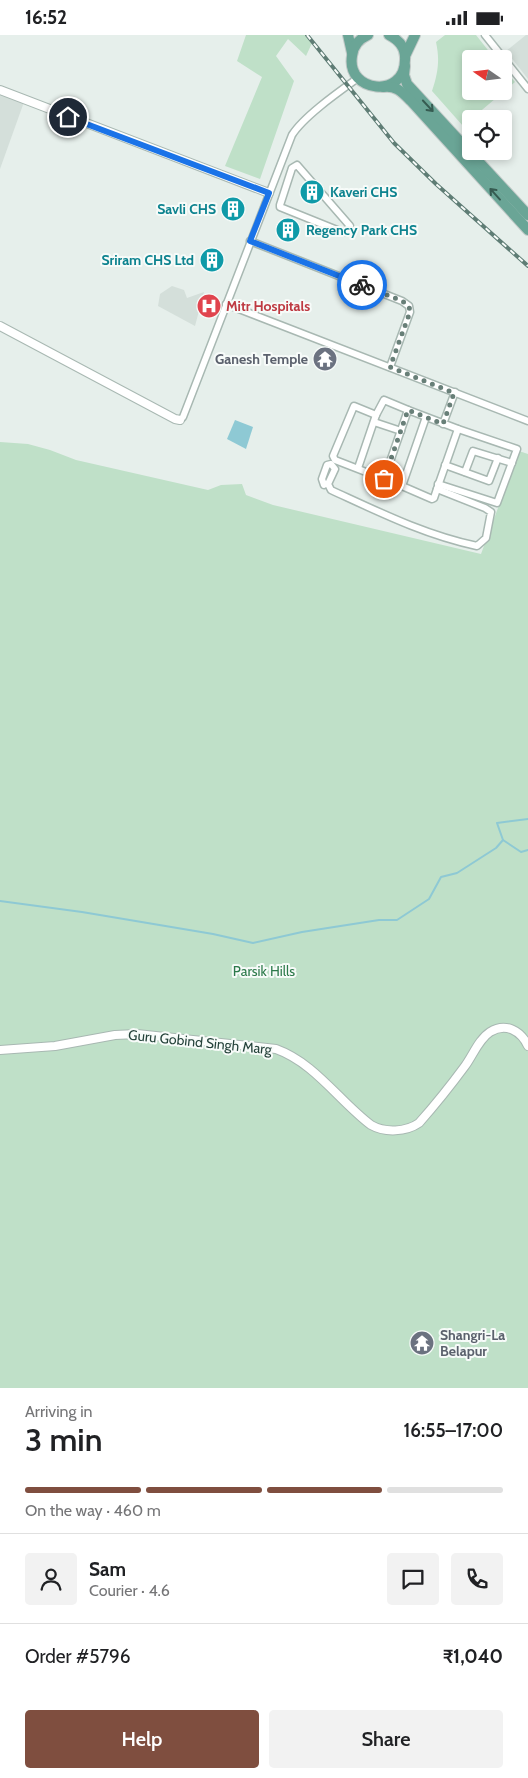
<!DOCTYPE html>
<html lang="en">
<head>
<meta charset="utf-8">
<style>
	:root { --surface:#fff; --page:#f2f2f2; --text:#202124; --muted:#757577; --line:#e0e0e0; --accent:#7f4e3f }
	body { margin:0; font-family:Cabin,sans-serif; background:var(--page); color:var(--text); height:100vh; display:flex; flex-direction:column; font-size:19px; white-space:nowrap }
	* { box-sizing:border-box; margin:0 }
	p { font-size:16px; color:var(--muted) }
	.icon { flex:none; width:28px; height:28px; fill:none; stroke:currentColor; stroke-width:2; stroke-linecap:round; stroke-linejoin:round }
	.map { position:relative; height:1353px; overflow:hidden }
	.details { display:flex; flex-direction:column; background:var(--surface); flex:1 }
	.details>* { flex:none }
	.needle { width:32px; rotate:284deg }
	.buttons { position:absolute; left:462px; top:15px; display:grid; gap:10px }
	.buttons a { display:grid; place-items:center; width:50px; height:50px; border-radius:5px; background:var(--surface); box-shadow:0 2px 8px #0003; font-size:25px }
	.pin { position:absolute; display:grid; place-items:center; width:42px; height:42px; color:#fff; margin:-21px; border:2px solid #fff; border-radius:50%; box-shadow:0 1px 5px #0007 }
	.courier { position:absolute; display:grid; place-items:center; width:50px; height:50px; margin:-25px; border:4px solid #1a73e8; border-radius:50%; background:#fff; color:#222; box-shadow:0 1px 6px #0007 }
	.overview em { font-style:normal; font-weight:600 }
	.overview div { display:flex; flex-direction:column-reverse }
	.overview { display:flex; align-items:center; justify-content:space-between; height:85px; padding:0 25px }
	h1 { font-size:32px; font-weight:600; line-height:38px }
	.bar { display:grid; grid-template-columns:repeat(4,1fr); gap:8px 5px; align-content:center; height:60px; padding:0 25px }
	.bar i { height:6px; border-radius:4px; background:var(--line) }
	.bar .on { background:var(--accent) }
	.bar p { grid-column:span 4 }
	.line { display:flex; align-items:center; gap:12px; padding:0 25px; border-top:1px solid var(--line) }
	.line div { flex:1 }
	.round { display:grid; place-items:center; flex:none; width:52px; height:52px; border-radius:5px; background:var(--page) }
	.action { display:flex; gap:10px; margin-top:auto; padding:10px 25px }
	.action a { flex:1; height:58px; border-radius:5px; background:var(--accent); color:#fff; font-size:20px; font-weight:600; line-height:58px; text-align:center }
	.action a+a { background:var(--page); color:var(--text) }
	.status { display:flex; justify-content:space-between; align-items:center; height:35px; padding:0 25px; background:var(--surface); direction:ltr }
	.status svg { height:14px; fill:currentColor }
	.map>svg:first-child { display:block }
	.built { fill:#d4dfda }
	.green { fill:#bfe0c8 }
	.water { fill:#8ec9d4 }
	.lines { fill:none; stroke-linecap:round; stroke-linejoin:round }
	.stream { stroke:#8ec9d4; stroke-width:2 }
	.minor-casing { stroke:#a8b8b2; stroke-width:9 }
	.tertiary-casing { stroke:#a8b8b2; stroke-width:10 }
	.primary-casing { stroke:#c2cac8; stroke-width:12 }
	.minor { stroke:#fff; stroke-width:6 }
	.tertiary { stroke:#fff; stroke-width:8 }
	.primary { stroke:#6aa596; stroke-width:10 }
	.rail-casing { stroke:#5f7d75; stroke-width:4 }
	.rail { stroke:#f7fbf9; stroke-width:2; stroke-dasharray:5.5; stroke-linecap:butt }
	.oneway { stroke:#365b51 }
	.done { stroke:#687f78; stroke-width:5; stroke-dasharray:0 9 }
	.route { stroke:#1a73e8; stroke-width:6 }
	.labels { text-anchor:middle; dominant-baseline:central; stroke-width:4; stroke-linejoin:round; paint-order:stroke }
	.culture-label { font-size:14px; font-weight:bold; fill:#0d838f; stroke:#f7fbf9; text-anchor:start }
	.health-label { font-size:14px; font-weight:bold; fill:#be3a42; stroke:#f7fbf9; text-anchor:start }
	.worship-label { font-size:14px; font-weight:bold; fill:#5b616d; stroke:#f7fbf9; text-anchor:end }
	.park-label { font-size:14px; fill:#2d7a4b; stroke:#f7fbf9 }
	.street-label { font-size:14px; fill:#24423a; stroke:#f7fbf9 }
</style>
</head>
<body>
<div class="status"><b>16:52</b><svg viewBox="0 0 49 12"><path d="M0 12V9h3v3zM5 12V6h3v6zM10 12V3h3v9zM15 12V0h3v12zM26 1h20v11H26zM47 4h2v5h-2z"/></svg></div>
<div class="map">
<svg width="528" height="1353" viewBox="0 0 528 1353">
	<rect width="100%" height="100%" fill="#e6efeb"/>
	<g class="built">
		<polygon points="526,0 528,0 528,44 506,16"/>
		<polygon points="0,58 24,67 0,134"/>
		<polygon points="172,251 184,255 187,263 204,257 195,291 158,271 160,259"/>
	</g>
	<g class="green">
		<polygon points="246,0 306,0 312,8 306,21 288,4 276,21 294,46 260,144 225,131 262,42 237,26"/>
		<path d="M 445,0 L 476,0 L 495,24 L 471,24 L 471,56 L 504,56 L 504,34 L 515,47 L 463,91 L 432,56 C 438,38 440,25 436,7 Z"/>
		<polygon points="0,407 28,409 50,415 76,425 208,455 221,450 242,449 246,460 273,470 481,519 519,416 528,419 528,1353 0,1353"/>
	</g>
	<polygon class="water" points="235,385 253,392 246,414 227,404"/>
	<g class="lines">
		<g class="stream">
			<polyline points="503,805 521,817 528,815"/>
			<polyline points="0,866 82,877 213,899 253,908 302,897 379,885 397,885 429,864 441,842 457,838 496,813 503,805 497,788 528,784"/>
		</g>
		<defs>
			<g id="minor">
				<polyline points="485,0 528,54"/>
				<polygon points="297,130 350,191 347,197 342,197 280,172 280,170 292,133"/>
				<polyline points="250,206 402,266 409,271 410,277 390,332"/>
				<polyline points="226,269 528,386"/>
				<polyline points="376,380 354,371 333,421 335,425 384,444"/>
				<polyline points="426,382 402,451 384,444 408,375 458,394 517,414 497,468 438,449"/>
				<path d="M 180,385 L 183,382 L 292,100 C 304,81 340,56 358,43"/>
				<polyline points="374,387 401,396"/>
				<polyline points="443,389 455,357"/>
				<polyline points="445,430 489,446 498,423"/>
				<polyline points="358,433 376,380 384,365 408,375"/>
				<polyline points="465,437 473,416 512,428"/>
				<path d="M 324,450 L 322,444 L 327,430 L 331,429 L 335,434 L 328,449 L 331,455 C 379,477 425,500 477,511 L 486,503 L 491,477 L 485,473 L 437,454 L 458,394"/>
				<polyline points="402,451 432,464 434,463 437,454"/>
			</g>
			<g id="tertiary">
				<polyline points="0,55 269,158"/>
				<polyline points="0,291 175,384 180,385"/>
				<path d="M 0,1015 L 55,1011 L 115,1000 L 137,999 L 276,1014 C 315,1028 339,1066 371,1090 C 385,1098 406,1097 419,1088 C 435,1070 451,1050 465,1031 C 473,1020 479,1004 490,997 C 506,987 521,996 528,1011"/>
			</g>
			<g id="primary">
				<polyline points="348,0 352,18"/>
				<path d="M 368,0 C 359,4 353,11 352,21 C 346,58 405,64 405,25 C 406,13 399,5 389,0"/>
				<polyline points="405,21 415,0"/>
				<polyline points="405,31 404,40 407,49 528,180"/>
				<path d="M 383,52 C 396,50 402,57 411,66 L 528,195"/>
			</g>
		</defs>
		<use href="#minor" class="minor-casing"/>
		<use href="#tertiary" class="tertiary-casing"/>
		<use href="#primary" class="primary-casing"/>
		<use href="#minor" class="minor"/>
		<use href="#tertiary" class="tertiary"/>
		<use href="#primary" class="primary"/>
		<defs>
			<polyline id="rail" points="307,0 394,108 436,149 528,231"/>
		</defs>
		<use href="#rail" class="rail-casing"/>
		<use href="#rail" class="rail"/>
	</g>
	<defs><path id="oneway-shaft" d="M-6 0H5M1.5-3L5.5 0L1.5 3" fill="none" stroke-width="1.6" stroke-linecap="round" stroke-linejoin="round" transform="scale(1.25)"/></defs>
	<g class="oneway">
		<use href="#oneway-shaft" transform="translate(428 71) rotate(47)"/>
		<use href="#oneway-shaft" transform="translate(495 159) rotate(-132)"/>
	</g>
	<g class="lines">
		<polyline class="done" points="362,250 402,266 409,271 410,277 390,332 454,358 443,389 408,375 384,444"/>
		<polyline class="route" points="68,82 269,158 250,206 362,250"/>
	</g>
	<defs>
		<symbol id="building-disc" viewBox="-11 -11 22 22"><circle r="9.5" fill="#0f9aa8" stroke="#f7fbf9"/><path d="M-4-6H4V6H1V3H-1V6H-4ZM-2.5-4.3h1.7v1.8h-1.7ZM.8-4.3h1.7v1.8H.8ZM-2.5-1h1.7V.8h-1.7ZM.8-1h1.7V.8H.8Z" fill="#fff"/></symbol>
		<symbol id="hospital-disc" viewBox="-11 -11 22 22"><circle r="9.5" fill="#e0444e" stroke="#f7fbf9"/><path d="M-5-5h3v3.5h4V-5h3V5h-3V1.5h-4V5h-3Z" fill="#fff"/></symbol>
		<symbol id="temple-disc" viewBox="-11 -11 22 22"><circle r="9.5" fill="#6b7280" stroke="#f7fbf9"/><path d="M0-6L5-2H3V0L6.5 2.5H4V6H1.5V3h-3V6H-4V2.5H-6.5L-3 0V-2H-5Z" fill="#fff"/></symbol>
	</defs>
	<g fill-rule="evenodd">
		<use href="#building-disc" x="298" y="143" width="28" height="28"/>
		<use href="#building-disc" x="219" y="160" width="28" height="28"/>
		<use href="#building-disc" x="274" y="181" width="28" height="28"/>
		<use href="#building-disc" x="198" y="211" width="28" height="28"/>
		<use href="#hospital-disc" x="195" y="257" width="28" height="28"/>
		<use href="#temple-disc" x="311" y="310" width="28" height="28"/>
		<use href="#temple-disc" x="408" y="1294" width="28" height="28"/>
	</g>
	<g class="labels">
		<g class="culture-label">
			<text x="330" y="157">Kaveri CHS</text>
			<text x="216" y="174" text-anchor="end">Savli CHS</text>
			<text x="306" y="195">Regency Park CHS</text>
			<text x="194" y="225" text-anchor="end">Sriram CHS Ltd</text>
		</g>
		<g class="health-label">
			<text x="226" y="271">Mitr Hospitals</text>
		</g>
		<g class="worship-label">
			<text x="308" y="324">Ganesh Temple</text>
			<text x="440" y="1300" text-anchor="start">Shangri-La<tspan x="440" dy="16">Belapur</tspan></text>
		</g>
		<g class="park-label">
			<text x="264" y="936">Parsik Hills</text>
		</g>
		<g class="street-label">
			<text transform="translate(200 1007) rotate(6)">Guru Gobind Singh Marg</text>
		</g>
	</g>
</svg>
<div class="buttons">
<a><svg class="needle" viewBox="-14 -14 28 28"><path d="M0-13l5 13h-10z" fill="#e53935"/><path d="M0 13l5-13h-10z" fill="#757577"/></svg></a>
<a><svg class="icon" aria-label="locate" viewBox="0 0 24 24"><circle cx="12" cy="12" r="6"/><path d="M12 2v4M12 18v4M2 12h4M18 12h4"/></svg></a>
</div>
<div class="pin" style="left:384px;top:444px;background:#ea580c"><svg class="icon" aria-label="bag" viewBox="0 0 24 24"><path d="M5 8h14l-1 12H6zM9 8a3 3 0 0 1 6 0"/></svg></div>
<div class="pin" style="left:68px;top:82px;background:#1f2937"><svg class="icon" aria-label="home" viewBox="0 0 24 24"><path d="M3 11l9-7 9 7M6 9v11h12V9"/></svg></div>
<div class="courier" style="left:362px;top:250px"><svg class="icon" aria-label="bike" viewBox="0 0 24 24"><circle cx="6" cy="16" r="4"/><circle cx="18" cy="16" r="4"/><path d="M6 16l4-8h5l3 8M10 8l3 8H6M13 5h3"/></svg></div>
</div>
<section class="details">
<div class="overview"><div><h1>3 min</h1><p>Arriving in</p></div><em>16:55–17:00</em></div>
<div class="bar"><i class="on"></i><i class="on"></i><i class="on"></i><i></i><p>On the way · 460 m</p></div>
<div class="line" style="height:90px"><a class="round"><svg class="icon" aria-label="person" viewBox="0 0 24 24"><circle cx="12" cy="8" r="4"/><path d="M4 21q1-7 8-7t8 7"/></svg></a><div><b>Sam</b><p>Courier · 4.6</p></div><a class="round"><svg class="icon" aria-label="chat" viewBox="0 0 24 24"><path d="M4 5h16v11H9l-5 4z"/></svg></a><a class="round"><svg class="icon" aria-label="phone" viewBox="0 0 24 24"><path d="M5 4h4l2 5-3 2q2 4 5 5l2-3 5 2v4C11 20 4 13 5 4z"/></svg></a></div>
<div class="line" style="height:65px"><div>Order #5796</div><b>₹1,040</b></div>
<div class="action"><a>Help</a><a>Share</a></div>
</section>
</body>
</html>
